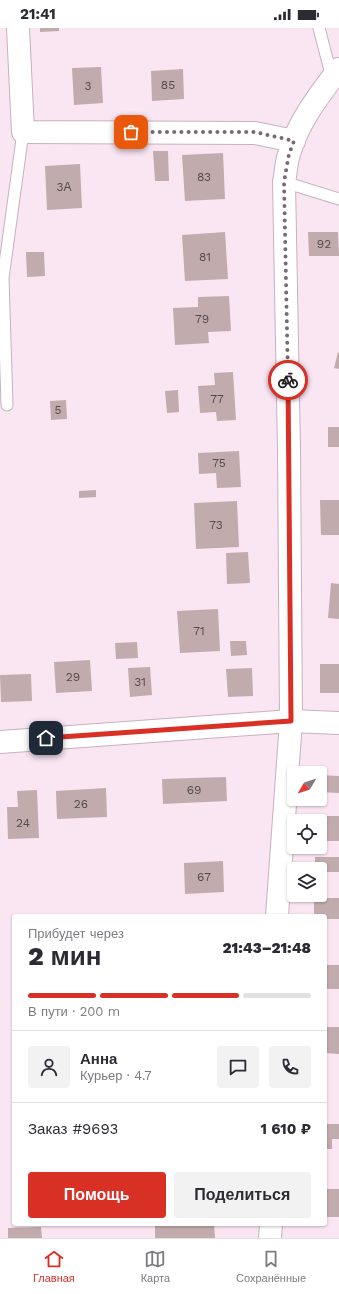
<!DOCTYPE html>
<html lang="ru">
<head>
<meta charset="utf-8">
<style>
	:root { --surface:#fff; --page:#f2f2f3; --text:#2b2b33; --muted:#7c7c81; --line:#e1e1e2; --accent:#d93025 }
	body { margin:0; font-family:"Work Sans",sans-serif; background:var(--page); color:var(--text); height:100vh; display:flex; flex-direction:column; font-size:15px; white-space:nowrap }
	* { box-sizing:border-box; margin:0 }
	p { font-size:13px; color:var(--muted) }
	.icon { flex:none; width:22px; height:22px; fill:none; stroke:currentColor; stroke-width:2; stroke-linecap:round; stroke-linejoin:round }
	.map { position:relative; flex:1; overflow:hidden }
	.panel { position:absolute; left:12px; top:886px; width:315px; height:312px; display:flex; flex-direction:column; background:var(--surface); border-radius:4px; box-shadow:0 1px 3px #0004 }
	.panel>* { flex:none }
	.needle { width:26px; rotate:231deg }
	.buttons { position:absolute; left:287px; top:738px; display:grid; gap:8px }
	.buttons a { display:grid; place-items:center; width:40px; height:40px; border-radius:4px; background:var(--surface); box-shadow:0 1px 3px #0004; font-size:20px }
	.pin { position:absolute; display:grid; place-items:center; width:34px; height:34px; color:#fff; margin:-17px; border-radius:8px; box-shadow:0 2px 6px #0006 }
	.courier { position:absolute; display:grid; place-items:center; width:40px; height:40px; margin:-20px; border:3px solid #d93025; border-radius:50%; background:#fff; color:#222; box-shadow:0 1px 5px #0007 }
	.head em { font-style:normal; font-weight:800 }
	.head div { display:flex; flex-direction:column-reverse }
	.head { display:flex; align-items:center; justify-content:space-between; height:68px; padding:0 16px }
	h1 { font-size:26px; font-weight:800; line-height:30px }
	.bar { display:grid; grid-template-columns:repeat(4,1fr); gap:6px 4px; align-content:center; height:48px; padding:0 16px }
	.bar i { height:5px; border-radius:3px; background:var(--line) }
	.bar .selected { background:var(--accent) }
	.bar p { grid-column:span 4 }
	.line { display:flex; align-items:center; gap:10px; padding:0 16px; border-top:1px solid var(--line) }
	.line div { flex:1 }
	.round { display:grid; place-items:center; flex:none; width:42px; height:42px; border-radius:4px; background:var(--page) }
	.button { display:flex; gap:8px; margin-top:auto; padding:8px 16px }
	.button a { flex:1; height:46px; border-radius:4px; background:var(--accent); color:#fff; font-size:16px; font-weight:800; line-height:46px; text-align:center }
	.button a+a { background:var(--page); color:var(--text) }
	.status { display:flex; justify-content:space-between; align-items:center; height:28px; padding:0 20px; background:var(--surface); direction:ltr }
	.status svg { height:11px; fill:currentColor }
	.tab-bar { display:flex; justify-content:space-around; align-items:center; height:56px; border-top:1px solid var(--line); background:var(--surface); font-size:11px; color:var(--muted) }
	.tab-bar a { display:grid; justify-items:center; gap:2px }
	.tab-bar .selected { color:var(--accent) }
	.map>svg:first-child { display:block }
	.building { fill:#c2abac }
	.lines { fill:none; stroke-linecap:round; stroke-linejoin:round }
	.lane-casing { stroke:#c5b2be; stroke-width:13 }
	.street-casing { stroke:#c5b2be; stroke-width:24 }
	.secondary-casing { stroke:#c5b2be; stroke-width:24 }
	.lane { stroke:#fff; stroke-width:11 }
	.street { stroke:#fff; stroke-width:22 }
	.secondary { stroke:#fff; stroke-width:22 }
	.done { stroke:#776b73; stroke-width:4; stroke-dasharray:0 7.2 }
	.route { stroke:#d93025; stroke-width:5 }
	.labels { text-anchor:middle; dominant-baseline:central; stroke-width:3; stroke-linejoin:round; paint-order:stroke }
	.number-label { font-size:12px; fill:#544a4e }
</style>
</head>
<body>
<div class="status"><b>21:41</b><svg viewBox="0 0 49 12"><path d="M0 12V9h3v3zM5 12V6h3v6zM10 12V3h3v9zM15 12V0h3v12zM26 1h20v11H26zM47 4h2v5h-2z"/></svg></div>
<div class="map">
<svg width="339" height="1210" viewBox="0 0 339 1210">
	<rect width="100%" height="100%" fill="#fae6f3"/>
	<g class="building">
		<polygon points="40,0 59,0 59,3 40,4"/>
		<polygon points="101,39 103,75 74,77 72,40"/>
		<polygon points="183,41 184,71 152,73 151,43"/>
		<polygon points="153,123 168,123 169,153 155,153"/>
		<polygon points="223,125 225,171 185,173 182,127"/>
		<polygon points="80,136 82,180 47,182 45,138"/>
		<polygon points="225,204 228,251 185,253 182,207"/>
		<polygon points="308,204 338,204 339,228 309,228"/>
		<polygon points="26,224 44,224 45,248 27,249"/>
		<polygon points="229,268 231,303 208,304 209,315 175,317 173,280 198,279 198,269"/>
		<polygon points="338,324 339,325 339,341 334,340"/>
		<polygon points="233,344 236,392 217,393 216,384 200,385 198,358 215,357 214,345"/>
		<polygon points="178,362 179,384 167,385 165,363"/>
		<polygon points="66,372 67,391 51,392 50,373"/>
		<rect x="328" y="399" width="11" height="20"/>
		<polygon points="239,423 241,459 217,460 216,445 199,446 198,425"/>
		<polygon points="96,462 96,469 79,470 79,463"/>
		<polygon points="320,472 339,472 339,507 321,507"/>
		<polygon points="237,473 239,519 196,521 194,475"/>
		<polygon points="248,524 250,555 227,556 226,525"/>
		<polygon points="331,555 339,556 339,591 328,590"/>
		<polygon points="218,581 220,623 180,625 177,583"/>
		<polygon points="230,613 246,613 247,627 231,628"/>
		<polygon points="137,614 138,630 116,631 115,615"/>
		<polygon points="90,632 92,663 56,665 54,634"/>
		<rect x="320" y="636" width="19" height="29"/>
		<polygon points="150,639 152,667 130,669 128,640"/>
		<polygon points="252,640 253,668 228,669 226,641"/>
		<polygon points="31,646 32,673 1,674 0,647"/>
		<polygon points="320,747 339,748 339,765 320,764"/>
		<polygon points="226,749 227,773 163,776 162,751"/>
		<polygon points="106,760 107,789 57,791 56,763"/>
		<polygon points="37,762 39,810 8,811 7,779 18,779 17,763"/>
		<polygon points="316,788 339,788 339,813 320,813 320,793 316,793"/>
		<polygon points="315,829 339,829 339,844 320,844 320,841 315,841"/>
		<polygon points="223,833 224,864 185,866 184,835"/>
		<polygon points="314,870 339,870 339,891 325,891 325,888 314,888"/>
		<rect x="325" y="937" width="14" height="24"/>
		<polygon points="325,999 339,999 339,1026 325,1025"/>
		<polygon points="325,1096 339,1096 339,1111 332,1111 332,1121 325,1121"/>
		<rect x="325" y="1161" width="14" height="28"/>
		<polygon points="155,1196 214,1196 215,1210 155,1210"/>
		<polygon points="41,1199 42,1210 8,1210 8,1200"/>
	</g>
	<g class="lines">
		<defs>
			<g id="lane">
				<polyline points="319,0 332,50"/>
				<polyline points="284,154 339,171"/>
				<polyline points="7,377 3,250 23,104"/>
			</g>
			<g id="street">
				<polyline points="18,0 23,104 255,105 294,113"/>
				<polyline points="291,693 339,695"/>
			</g>
			<g id="secondary">
				<polyline points="0,714 291,693"/>
				<path d="M 277,888 L 291,693 L 289,422 L 284,154 C 286,145 286,135 289,126 C 298,94 319,67 339,41"/>
				<polyline points="270,1210 271,1196"/>
			</g>
		</defs>
		<use href="#lane" class="lane-casing"/>
		<use href="#street" class="street-casing"/>
		<use href="#secondary" class="secondary-casing"/>
		<use href="#lane" class="lane"/>
		<use href="#street" class="street"/>
		<use href="#secondary" class="secondary"/>
	</g>
	<g class="lines">
		<polyline class="done" points="131,104 255,104 294,113 289,126 284,154 288,352"/>
		<polyline class="route" points="46,710 291,693 288,352"/>
	</g>
	<g class="labels">
		<g class="number-label">
			<text x="168" y="57">85</text>
			<text x="88" y="58">3</text>
			<text x="204" y="149">83</text>
			<text x="64" y="159">3А</text>
			<text x="324" y="216">92</text>
			<text x="205" y="229">81</text>
			<text x="202" y="291">79</text>
			<text x="217" y="371">77</text>
			<text x="58" y="382">5</text>
			<text x="219" y="435">75</text>
			<text x="216" y="497">73</text>
			<text x="199" y="603">71</text>
			<text x="73" y="649">29</text>
			<text x="140" y="654">31</text>
			<text x="194" y="762">69</text>
			<text x="81" y="776">26</text>
			<text x="23" y="795">24</text>
			<text x="204" y="849">67</text>
		</g>
	</g>
</svg>
<div class="buttons">
<a><svg class="needle" viewBox="-14 -14 28 28"><path d="M0-13l5 13h-10z" fill="#e53935"/><path d="M0 13l5-13h-10z" fill="#7c7c81"/></svg></a>
<a><svg class="icon" aria-label="locate" viewBox="0 0 24 24"><circle cx="12" cy="12" r="6"/><path d="M12 2v4M12 18v4M2 12h4M18 12h4"/></svg></a>
<a><svg class="icon" aria-label="layers" viewBox="0 0 24 24"><path d="M12 4l9 5-9 5-9-5zM3 14l9 5 9-5"/></svg></a>
</div>
<div class="pin" style="left:131px;top:104px;background:#ea580c"><svg class="icon" aria-label="bag" viewBox="0 0 24 24"><path d="M5 8h14l-1 12H6zM9 8a3 3 0 0 1 6 0"/></svg></div>
<div class="pin" style="left:46px;top:710px;background:#1f2937"><svg class="icon" aria-label="home" viewBox="0 0 24 24"><path d="M3 11l9-7 9 7M6 9v11h12V9"/></svg></div>
<div class="courier" style="left:288px;top:352px"><svg class="icon" aria-label="bike" viewBox="0 0 24 24"><circle cx="6" cy="16" r="4"/><circle cx="18" cy="16" r="4"/><path d="M6 16l4-8h5l3 8M10 8l3 8H6M13 5h3"/></svg></div>
<section class="panel">
<div class="head"><div><h1>2 мин</h1><p>Прибудет через</p></div><em>21:43–21:48</em></div>
<div class="bar"><i class="selected"></i><i class="selected"></i><i class="selected"></i><i></i><p>В пути · 200 m</p></div>
<div class="line" style="height:72px"><a class="round"><svg class="icon" aria-label="person" viewBox="0 0 24 24"><circle cx="12" cy="8" r="4"/><path d="M4 21q1-7 8-7t8 7"/></svg></a><div><b>Анна</b><p>Курьер · 4.7</p></div><a class="round"><svg class="icon" aria-label="chat" viewBox="0 0 24 24"><path d="M4 5h16v11H9l-5 4z"/></svg></a><a class="round"><svg class="icon" aria-label="phone" viewBox="0 0 24 24"><path d="M5 4h4l2 5-3 2q2 4 5 5l2-3 5 2v4C11 20 4 13 5 4z"/></svg></a></div>
<div class="line" style="height:52px"><div>Заказ #9693</div><b>1 610 ₽</b></div>
<div class="button"><a>Помощь</a><a>Поделиться</a></div>
</section>
</div>
<nav class="tab-bar">
<a class="selected"><svg class="icon" aria-label="home" viewBox="0 0 24 24"><path d="M3 11l9-7 9 7M6 9v11h12V9"/></svg>Главная</a>
<a><svg class="icon" aria-label="map" viewBox="0 0 24 24"><path d="M3 6l6-2 6 2 6-2v14l-6 2-6-2-6 2zM9 4v14M15 6v14"/></svg>Карта</a>
<a><svg class="icon" aria-label="saved" viewBox="0 0 24 24"><path d="M7 4h10v16l-5-4-5 4z"/></svg>Сохранённые</a>
</nav>
</body>
</html>
